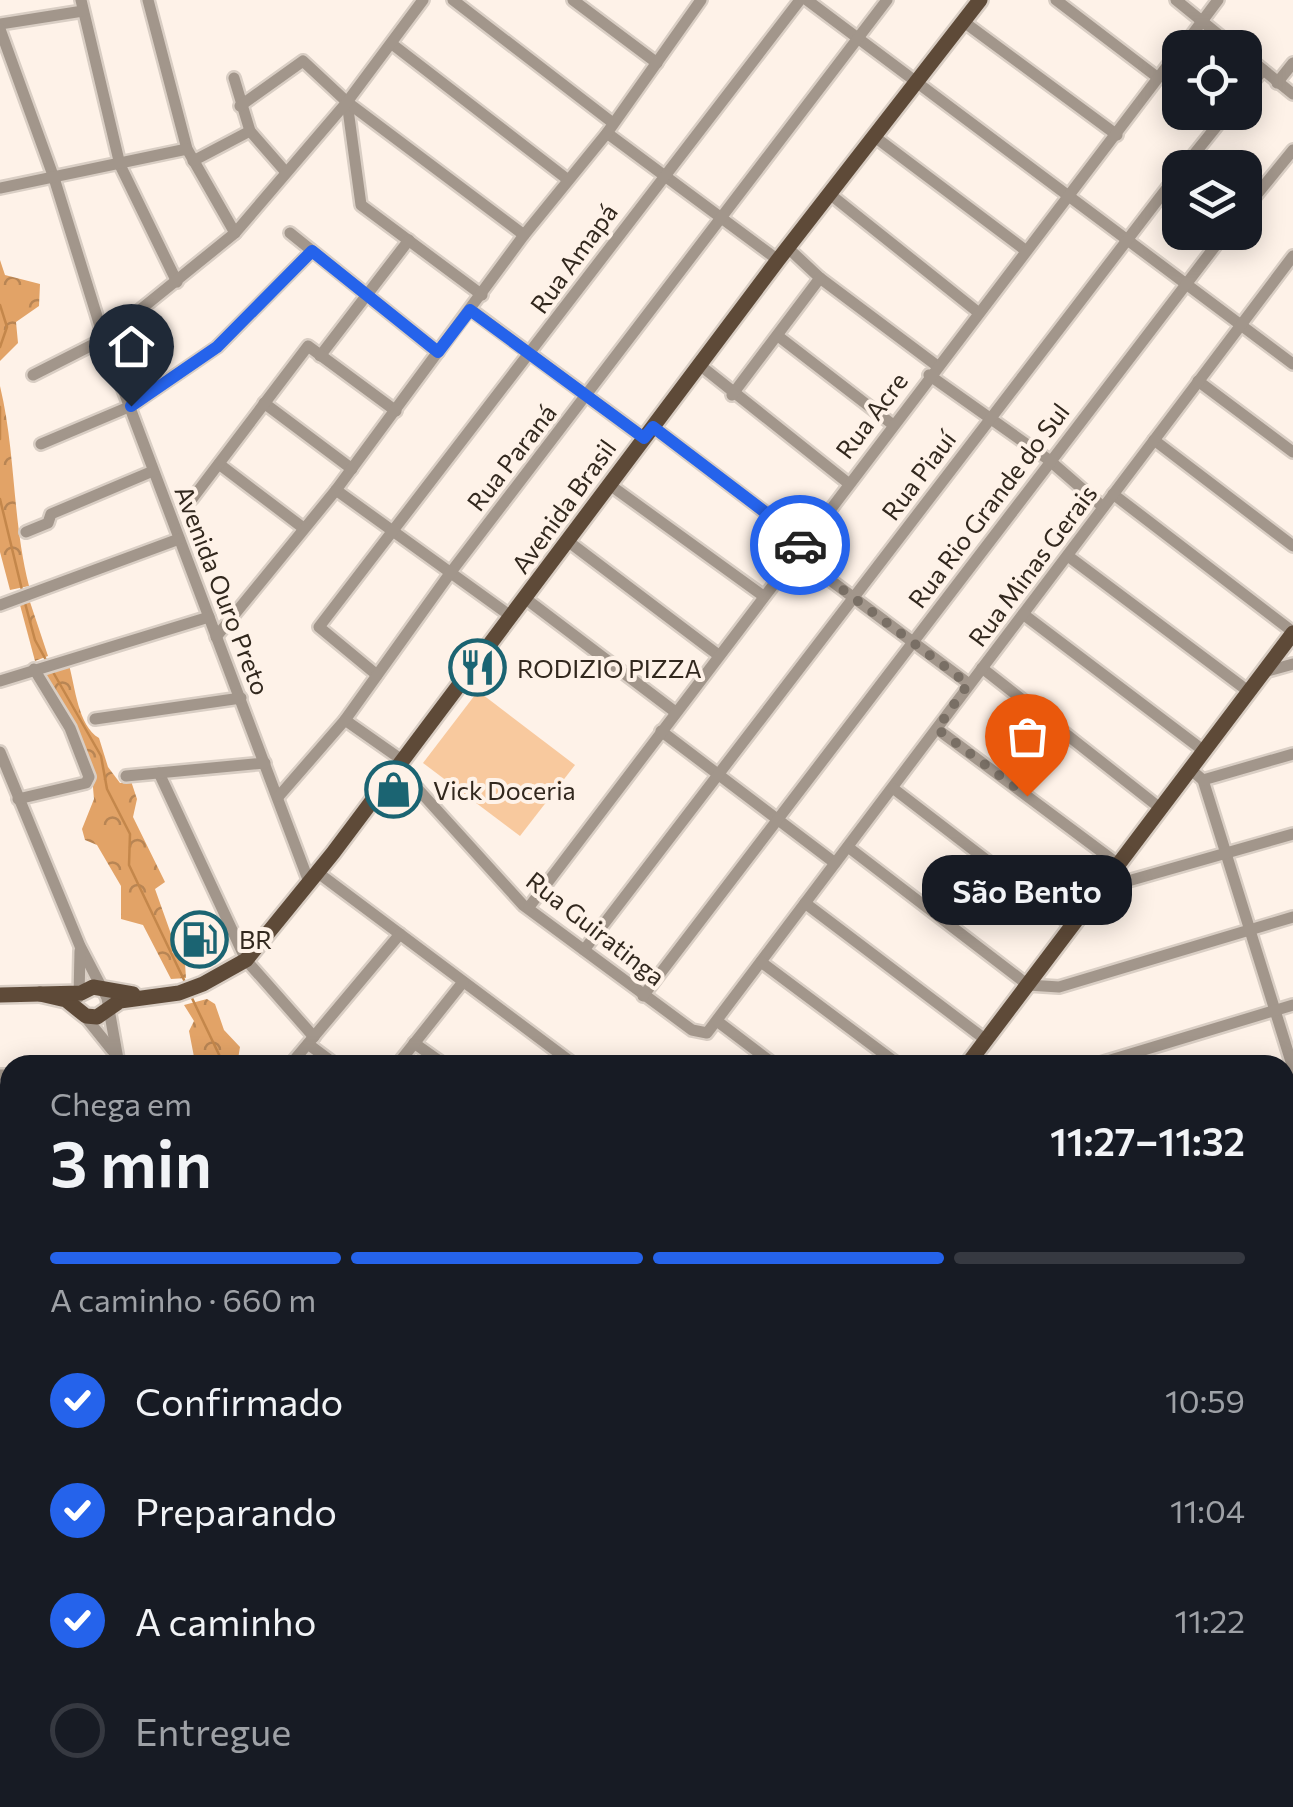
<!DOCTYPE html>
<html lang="pt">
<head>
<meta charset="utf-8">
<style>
	:root { --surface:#171b24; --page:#20242c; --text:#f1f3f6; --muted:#9ea1a6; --line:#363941; --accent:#2563eb }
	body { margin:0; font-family:Commissioner,sans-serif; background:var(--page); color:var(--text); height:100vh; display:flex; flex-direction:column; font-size:38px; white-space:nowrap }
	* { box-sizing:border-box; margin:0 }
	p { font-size:32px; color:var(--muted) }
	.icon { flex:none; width:55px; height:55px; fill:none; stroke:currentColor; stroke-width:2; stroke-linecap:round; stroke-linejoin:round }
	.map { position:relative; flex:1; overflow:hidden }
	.side { position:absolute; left:0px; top:1055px; width:1295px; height:752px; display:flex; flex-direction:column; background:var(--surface); border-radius:30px 30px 0 0; box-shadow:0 5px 25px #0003 }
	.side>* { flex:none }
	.controls { position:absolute; left:1162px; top:30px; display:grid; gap:20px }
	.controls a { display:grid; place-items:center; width:100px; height:100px; border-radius:20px; background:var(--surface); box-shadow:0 5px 25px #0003; font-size:50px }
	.pin { position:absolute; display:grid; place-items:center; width:85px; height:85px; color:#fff; margin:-102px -42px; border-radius:50% 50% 50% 0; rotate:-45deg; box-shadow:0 0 10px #0007 }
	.pin .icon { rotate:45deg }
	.courier { position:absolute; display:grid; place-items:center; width:100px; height:100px; margin:-50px; border:8px solid #2563eb; border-radius:50%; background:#fff; color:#222; box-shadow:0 2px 12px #0007 }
	.bubble { position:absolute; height:70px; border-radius:30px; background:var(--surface); box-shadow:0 5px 25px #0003; font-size:32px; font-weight:600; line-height:70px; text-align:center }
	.overview em { font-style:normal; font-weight:600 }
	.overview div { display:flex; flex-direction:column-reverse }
	.overview { display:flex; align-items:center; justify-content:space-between; height:170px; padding:0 50px }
	h1 { font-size:65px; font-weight:600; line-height:75px }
	.bar { display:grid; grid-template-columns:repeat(4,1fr); gap:15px 10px; align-content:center; height:120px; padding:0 50px }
	.bar i { height:12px; border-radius:8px; background:var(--line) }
	.bar .active { background:var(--accent) }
	.bar p { grid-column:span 4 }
	ol { padding:0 50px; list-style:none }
	li { display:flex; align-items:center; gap:30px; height:110px }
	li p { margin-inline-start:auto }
	li .icon { padding:10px; border-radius:50%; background:var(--accent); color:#fff; stroke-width:4 }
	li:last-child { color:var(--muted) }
	li i { width:55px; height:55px; border:5px solid var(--line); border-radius:50% }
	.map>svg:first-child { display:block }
	.green { fill:url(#green-dots) }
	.forest { fill:url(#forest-crowns) }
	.pitch { fill:#f8c99e }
	.water { fill:url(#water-waves) }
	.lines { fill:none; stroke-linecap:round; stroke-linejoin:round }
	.stream { stroke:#c4874b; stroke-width:2.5 }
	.minor-casing { stroke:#d9cec4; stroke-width:16 }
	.major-casing { stroke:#d9cec4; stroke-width:20 }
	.minor { stroke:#a2968b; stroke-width:11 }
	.major { stroke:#5e4a38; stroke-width:15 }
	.done { stroke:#796f65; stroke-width:10; stroke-dasharray:0 18 }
	.route { stroke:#2563eb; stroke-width:12 }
	.labels { text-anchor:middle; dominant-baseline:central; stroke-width:8; stroke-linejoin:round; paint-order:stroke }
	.street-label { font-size:25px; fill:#32281e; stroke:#fef2e8 }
	.poi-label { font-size:25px; fill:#32281e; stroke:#fef2e8; text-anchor:start }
</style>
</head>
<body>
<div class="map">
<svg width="1293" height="1807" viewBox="0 0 1293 1807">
	<defs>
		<pattern id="green-dots" width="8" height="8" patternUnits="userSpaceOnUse" patternTransform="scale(2.5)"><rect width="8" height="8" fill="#f8c99e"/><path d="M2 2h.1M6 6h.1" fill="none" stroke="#d5ad88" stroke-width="1.8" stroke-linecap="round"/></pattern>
		<pattern id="forest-crowns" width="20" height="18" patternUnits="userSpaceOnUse" patternTransform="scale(2.5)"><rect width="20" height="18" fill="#e2a367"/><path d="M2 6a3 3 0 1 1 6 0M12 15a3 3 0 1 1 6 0" fill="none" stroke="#b88554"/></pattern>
		<pattern id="water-waves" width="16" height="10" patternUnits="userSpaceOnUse" patternTransform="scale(2.5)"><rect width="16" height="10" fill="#c4874b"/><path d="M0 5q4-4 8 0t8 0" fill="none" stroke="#a06e3e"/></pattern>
	</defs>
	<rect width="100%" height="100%" fill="#fef2e8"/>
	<polygon class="green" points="0,1572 10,1572 10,1689 0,1697"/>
	<g class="forest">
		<polygon points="0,260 5,275 40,284 39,306 16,322 18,343 0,361"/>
		<path d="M 0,386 C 16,453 12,519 29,586 L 10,590 L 0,552 Z"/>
		<polygon points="30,602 48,656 35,661 20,605"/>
		<path d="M 69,665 C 75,686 78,726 99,738 L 108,767 L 120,783 L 131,781 L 137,799 L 133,817 L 165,882 L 155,889 L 176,948 L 172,952 L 185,963 L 186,978 L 171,979 L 143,925 L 121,919 L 121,886 L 97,845 L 85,840 L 82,829 L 94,799 L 92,776 L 43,675 Z"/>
		<polygon points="207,999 215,1004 224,1030 240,1047 237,1065 195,1062 189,1031 194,1021 184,1005"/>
		<polygon points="234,1798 329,1798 330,1807 237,1807"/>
		<polygon points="569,1798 694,1798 701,1807 574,1807"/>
	</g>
	<polygon class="pitch" points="478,691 575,765 520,836 423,763"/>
	<g class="water">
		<polygon points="381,1798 451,1798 456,1807 386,1807"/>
		<polygon points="493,1798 564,1798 569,1807 497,1807"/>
	</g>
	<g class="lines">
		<g class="stream">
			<polyline points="0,305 7,327 0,347"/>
			<polyline points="0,407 0,439"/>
			<polyline points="0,499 22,590"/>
			<polyline points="25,603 35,640 46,660"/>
			<polyline points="53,672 101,756 107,789 130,834 129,865 185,982"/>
			<polyline points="190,994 224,1065"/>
			<polyline points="0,1645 10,1647"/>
			<polyline points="680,1798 690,1807"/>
		</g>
		<defs>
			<g id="minor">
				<polyline points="81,0 120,165 177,282"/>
				<polyline points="148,0 187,149 235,233"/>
				<polyline points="453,0 613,123"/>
				<polyline points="573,0 657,63"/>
				<polyline points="807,0 1293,364"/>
				<polyline points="1056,0 1157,77"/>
				<polyline points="1176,0 1235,48"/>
				<polyline points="964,22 1117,135"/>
				<polyline points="0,24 83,11"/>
				<polyline points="0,29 54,178 104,339 309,882"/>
				<polyline points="392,44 567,179"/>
				<polyline points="1182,48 1218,0"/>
				<polyline points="1245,55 1293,94"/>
				<polyline points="234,78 250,131 284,170"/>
				<polyline points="1277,83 1293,63"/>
				<polyline points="1245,92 1263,70"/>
				<polyline points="347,102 361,205 482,295"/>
				<polyline points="240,106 303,61 347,102 524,235"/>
				<polyline points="607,133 778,260"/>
				<polyline points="875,137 1025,250"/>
				<polyline points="193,161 250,131"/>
				<polyline points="1183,168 1228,112"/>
				<polyline points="0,188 187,149"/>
				<polyline points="831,195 979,313"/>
				<polyline points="1245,209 1293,150"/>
				<polyline points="290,233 438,352"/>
				<polyline points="788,248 820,278 936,365"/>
				<polyline points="471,310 644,438"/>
				<polyline points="778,336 892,424"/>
				<polyline points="320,356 409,240"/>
				<polyline points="701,366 848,483"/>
				<polyline points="33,375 104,339 235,233 347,102 423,0"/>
				<polyline points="929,375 1049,460 1103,507"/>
				<polyline points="1198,381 1293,452"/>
				<polyline points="732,395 820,278"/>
				<polyline points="264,403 352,469"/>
				<polyline points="653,427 803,541"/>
				<polyline points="1154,440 1293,546"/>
				<polyline points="41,444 131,406 217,347 312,251"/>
				<polyline points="219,464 302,527"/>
				<polyline points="610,485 762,595"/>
				<polyline points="336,490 512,617"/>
				<polyline points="1113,494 1293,632"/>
				<polyline points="192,499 308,346 396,411"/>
				<polyline points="26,532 48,523 51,514 153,471"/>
				<polyline points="569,542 717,654"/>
				<polyline points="794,553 969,684"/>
				<polyline points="1068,556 1248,691"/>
				<polyline points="526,599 674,711"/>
				<polyline points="0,605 179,539"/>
				<polyline points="1023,614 1204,751"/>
				<polyline points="216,637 336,490 524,235 607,133 701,0"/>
				<polyline points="982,668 1160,808"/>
				<polyline points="1264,672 1293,664"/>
				<polyline points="377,675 319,627 800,0"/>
				<polyline points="0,681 209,617"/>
				<polyline points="95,719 241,698"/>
				<polyline points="345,720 402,760"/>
				<polyline points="937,729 1118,864"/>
				<polyline points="661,731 835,863"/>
				<polyline points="0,752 80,946 107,998 119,1065"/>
				<polyline points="397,766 523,905 692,1030 707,1033 1293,256"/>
				<polyline points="1190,769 1203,780 1293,1068"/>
				<polyline points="159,773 246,960 314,1037"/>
				<polyline points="126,776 265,763"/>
				<polyline points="1203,780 1293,754"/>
				<polyline points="894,789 1071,925"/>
				<polyline points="279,796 345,720 451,572 887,0"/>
				<polyline points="18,799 86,783 89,777 70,728 34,669"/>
				<polyline points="848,847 1028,985 1059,987 1293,917"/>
				<polyline points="317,872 575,1065"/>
				<polyline points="1100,889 1293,834"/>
				<polyline points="805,903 986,1040"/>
				<polyline points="529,907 1180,49"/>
				<polyline points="584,950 1180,171"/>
				<polyline points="761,962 899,1065"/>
				<polyline points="643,996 1226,232"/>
				<polyline points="79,997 80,951"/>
				<polyline points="83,1014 112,1050"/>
				<polyline points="717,1021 775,1065"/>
				<polyline points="414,1043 445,1065"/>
				<polyline points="308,1044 336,1065"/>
				<polyline points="290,1065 400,934"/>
				<polyline points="397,1065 463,982"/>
				<polyline points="1094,1065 1293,1005"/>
				<polyline points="0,1075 10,1075"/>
				<polyline points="1285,1091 1293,1088"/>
				<polyline points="0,1147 10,1147"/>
				<polyline points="1285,1177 1293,1175"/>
				<polyline points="0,1223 10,1223"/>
				<polyline points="1285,1235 1293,1233"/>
				<polyline points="1285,1323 1293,1320"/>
				<polyline points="1285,1410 1293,1407"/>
				<polyline points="0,1446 10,1447"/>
				<polyline points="1285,1494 1293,1492"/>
				<polyline points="0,1561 10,1561"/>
				<polyline points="1285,1584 1293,1582"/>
				<polyline points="1285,1670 1293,1667"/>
				<polyline points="1285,1680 1293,1706"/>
				<polyline points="1285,1752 1293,1749"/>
				<polyline points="70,1798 70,1807"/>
				<polyline points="161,1798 161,1807"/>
				<polyline points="750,1798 753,1807"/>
				<polyline points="819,1798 822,1807"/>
				<polyline points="894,1798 897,1807"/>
				<polyline points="962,1798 965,1807"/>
				<polyline points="1038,1798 1041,1807"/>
				<polyline points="1126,1798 1133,1798"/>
			</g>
			<g id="major">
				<polyline points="40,994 66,1000 86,1016 97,1017 120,1001 179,993 203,984 246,960 333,853 778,260 980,0"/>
				<polyline points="0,995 81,993 93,987 133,994"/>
				<polyline points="967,1065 1293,633"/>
				<polyline points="1285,1199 1293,1196"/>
				<polyline points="1285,1214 1293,1212"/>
				<polyline points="0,1702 10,1696"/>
				<polyline points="0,1720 10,1714"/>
			</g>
		</defs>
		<use href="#minor" class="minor-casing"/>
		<use href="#major" class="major-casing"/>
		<use href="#minor" class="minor"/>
		<use href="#major" class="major"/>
	</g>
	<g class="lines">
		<polyline class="done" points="800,545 794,553 968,684 937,729 1027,796"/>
		<polyline class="route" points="131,406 217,347 312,251 438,352 470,310 644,438 653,427 803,541 800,545"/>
	</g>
	<defs>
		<symbol id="restaurant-ring" viewBox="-11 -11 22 22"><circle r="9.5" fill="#fef2e8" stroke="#1b6472" stroke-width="1.5"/><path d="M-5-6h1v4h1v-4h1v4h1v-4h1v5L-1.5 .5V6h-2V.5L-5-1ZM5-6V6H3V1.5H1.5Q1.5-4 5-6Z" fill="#1b6472"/></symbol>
		<symbol id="shop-ring" viewBox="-11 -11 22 22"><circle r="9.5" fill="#fef2e8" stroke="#1b6472" stroke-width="1.5"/><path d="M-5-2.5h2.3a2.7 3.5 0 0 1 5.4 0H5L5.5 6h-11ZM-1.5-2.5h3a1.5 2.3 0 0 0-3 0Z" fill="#1b6472"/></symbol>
		<symbol id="fuel-ring" viewBox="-11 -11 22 22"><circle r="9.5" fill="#fef2e8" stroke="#1b6472" stroke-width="1.5"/><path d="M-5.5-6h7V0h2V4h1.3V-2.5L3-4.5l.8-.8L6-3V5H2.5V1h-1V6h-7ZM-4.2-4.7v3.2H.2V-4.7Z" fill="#1b6472"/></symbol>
	</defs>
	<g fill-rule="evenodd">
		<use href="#restaurant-ring" x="446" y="636" width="63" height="63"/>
		<use href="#shop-ring" x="362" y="758" width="63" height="63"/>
		<use href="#fuel-ring" x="168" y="908" width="63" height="63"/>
	</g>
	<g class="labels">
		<g class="street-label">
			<text transform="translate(573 258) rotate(-54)">Rua Amapá</text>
			<text transform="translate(871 415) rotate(-53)">Rua Acre</text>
			<text transform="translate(511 457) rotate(-52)">Rua Paraná</text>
			<text transform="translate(918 475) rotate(-53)">Rua Piauí</text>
			<text transform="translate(988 505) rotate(-53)">Rua Rio Grande do Sul</text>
			<text transform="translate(563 506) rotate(-54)">Avenida Brasil</text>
			<text transform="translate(1032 565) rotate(-53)">Rua Minas Gerais</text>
			<text transform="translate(223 590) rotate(69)">Avenida Ouro Preto</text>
			<text transform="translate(596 928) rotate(38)">Rua Guiratinga</text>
		</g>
		<g class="poi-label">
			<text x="517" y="668">RODIZIO PIZZA</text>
			<text x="433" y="790">Vick Doceria</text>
			<text x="239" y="939">BR</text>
		</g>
	</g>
</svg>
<div class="controls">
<a><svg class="icon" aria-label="locate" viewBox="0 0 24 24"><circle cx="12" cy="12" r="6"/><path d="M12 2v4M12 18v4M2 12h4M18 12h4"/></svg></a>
<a><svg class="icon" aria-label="layers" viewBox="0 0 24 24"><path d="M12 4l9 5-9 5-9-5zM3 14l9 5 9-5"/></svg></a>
</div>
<div class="pin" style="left:1027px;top:796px;background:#ea580c"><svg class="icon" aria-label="bag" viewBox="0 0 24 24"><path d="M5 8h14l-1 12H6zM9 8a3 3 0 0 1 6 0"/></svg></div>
<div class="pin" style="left:131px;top:406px;background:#1f2937"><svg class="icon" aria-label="home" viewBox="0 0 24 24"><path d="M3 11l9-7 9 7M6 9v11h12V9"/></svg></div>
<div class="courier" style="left:800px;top:545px"><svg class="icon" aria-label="car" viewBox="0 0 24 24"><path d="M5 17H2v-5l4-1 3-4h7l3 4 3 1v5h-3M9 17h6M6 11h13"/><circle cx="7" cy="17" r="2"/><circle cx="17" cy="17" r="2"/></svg></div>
<div class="bubble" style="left:922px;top:855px;width:210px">São Bento</div>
<section class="side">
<div class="overview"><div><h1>3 min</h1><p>Chega em</p></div><em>11:27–11:32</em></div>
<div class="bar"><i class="active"></i><i class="active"></i><i class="active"></i><i></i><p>A caminho · 660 m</p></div>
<ol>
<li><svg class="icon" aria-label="check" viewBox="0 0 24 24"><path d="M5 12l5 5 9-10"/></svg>Confirmado<p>10:59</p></li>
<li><svg class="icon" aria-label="check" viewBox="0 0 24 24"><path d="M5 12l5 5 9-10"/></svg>Preparando<p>11:04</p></li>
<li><svg class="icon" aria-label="check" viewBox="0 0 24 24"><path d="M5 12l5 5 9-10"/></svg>A caminho<p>11:22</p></li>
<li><i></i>Entregue</li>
</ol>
</section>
</div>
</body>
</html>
